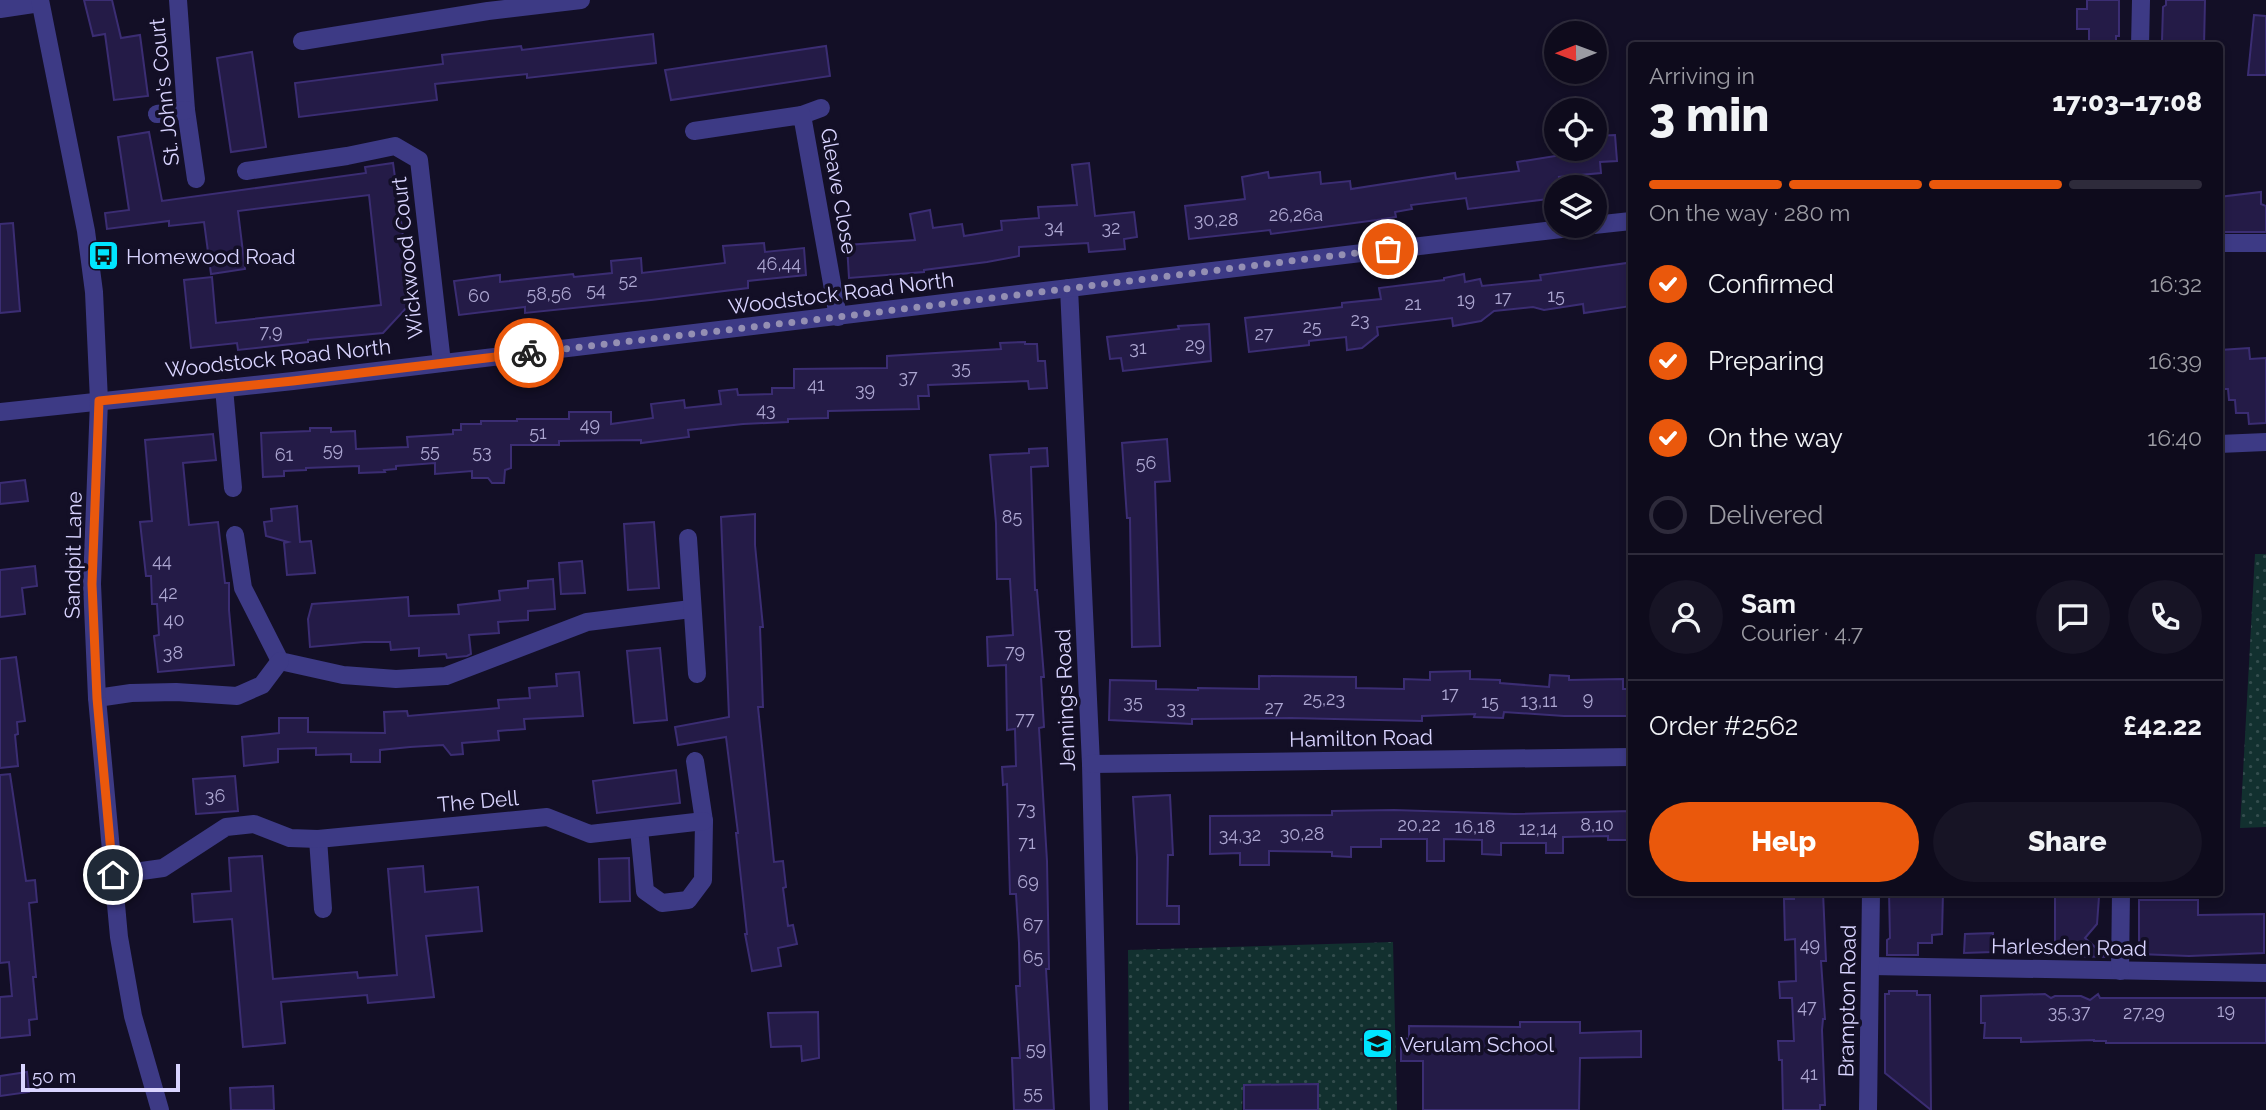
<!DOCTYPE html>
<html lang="en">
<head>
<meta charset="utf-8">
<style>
	:root { --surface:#0e0b1c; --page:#171425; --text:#f1f3f6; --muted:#9b9ba3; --line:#2e2b3b; --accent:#ea580c }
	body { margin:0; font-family:Raleway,sans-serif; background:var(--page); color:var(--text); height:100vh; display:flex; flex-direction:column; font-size:26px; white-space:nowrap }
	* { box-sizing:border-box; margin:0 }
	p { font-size:23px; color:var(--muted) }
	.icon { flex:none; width:38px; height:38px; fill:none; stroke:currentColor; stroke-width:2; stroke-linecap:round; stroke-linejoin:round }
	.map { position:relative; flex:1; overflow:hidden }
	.details { position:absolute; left:1628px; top:42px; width:595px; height:854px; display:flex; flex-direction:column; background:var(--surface); border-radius:7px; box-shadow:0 4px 10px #0003,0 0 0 2px var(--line) }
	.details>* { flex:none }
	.needle { width:46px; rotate:269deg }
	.buttons { position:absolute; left:1544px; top:21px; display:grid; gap:14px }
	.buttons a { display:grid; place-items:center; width:63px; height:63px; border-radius:50%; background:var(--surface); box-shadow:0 4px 10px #0003,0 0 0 2px var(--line); font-size:35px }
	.scale { position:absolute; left:21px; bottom:18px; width:159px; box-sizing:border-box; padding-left:7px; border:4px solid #d9d4ff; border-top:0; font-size:19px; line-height:24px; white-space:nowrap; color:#d9d4ff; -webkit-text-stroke:5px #130f26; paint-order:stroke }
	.pin { position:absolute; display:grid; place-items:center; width:60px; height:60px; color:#fff; margin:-30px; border:4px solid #fff; border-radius:50%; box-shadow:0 2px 7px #0007 }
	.courier { position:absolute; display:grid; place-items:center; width:70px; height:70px; margin:-35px; border:5px solid #ea580c; border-radius:50%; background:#fff; color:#222; box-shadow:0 2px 9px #0007 }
	.head em { font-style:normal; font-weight:800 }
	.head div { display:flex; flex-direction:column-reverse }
	.head { display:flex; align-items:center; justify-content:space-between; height:119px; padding:0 21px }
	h1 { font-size:46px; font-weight:800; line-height:52px }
	.bar { display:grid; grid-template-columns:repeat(4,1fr); gap:10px 7px; align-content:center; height:84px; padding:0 21px }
	.bar i { height:9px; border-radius:5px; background:var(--line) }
	.bar .current { background:var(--accent) }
	.bar p { grid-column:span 4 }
	.line { display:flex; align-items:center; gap:18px; padding:0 21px; border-top:2px solid var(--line) }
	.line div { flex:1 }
	.round { display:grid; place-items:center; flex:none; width:74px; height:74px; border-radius:37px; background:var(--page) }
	ol { padding:0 21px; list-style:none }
	li { display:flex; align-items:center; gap:21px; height:77px }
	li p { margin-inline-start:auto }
	li .icon { padding:7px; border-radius:50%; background:var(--accent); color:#fff; stroke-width:4 }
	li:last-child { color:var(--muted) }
	li i { width:38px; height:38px; border:4px solid var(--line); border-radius:50% }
	.action { display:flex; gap:14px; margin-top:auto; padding:14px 21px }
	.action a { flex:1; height:80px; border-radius:42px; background:var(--accent); color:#fff; font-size:28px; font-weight:800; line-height:80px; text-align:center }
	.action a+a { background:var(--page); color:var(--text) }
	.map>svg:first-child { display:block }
	.green { fill:url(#green-dots) }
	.building { fill:#241b47; stroke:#3b2d73; stroke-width:2 }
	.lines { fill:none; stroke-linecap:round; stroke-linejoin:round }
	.minor { stroke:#3d3a85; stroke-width:18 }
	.tertiary { stroke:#3d3a85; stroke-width:18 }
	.done { stroke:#948fb3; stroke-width:7; stroke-dasharray:0 12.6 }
	.route { stroke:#ea580c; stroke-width:9 }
	.labels { text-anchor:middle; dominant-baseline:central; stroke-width:7; stroke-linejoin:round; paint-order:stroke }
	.number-label { font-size:18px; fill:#aca6d1 }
	.street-label { font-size:21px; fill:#d9d4ff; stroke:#130f26 }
	.poi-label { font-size:21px; fill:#d9d4ff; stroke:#130f26; text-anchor:start }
</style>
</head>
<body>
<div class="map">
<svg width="2266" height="1110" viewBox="0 0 2266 1110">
	<defs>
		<pattern id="green-dots" width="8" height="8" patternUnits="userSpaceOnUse" patternTransform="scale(1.75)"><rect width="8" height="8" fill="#12302f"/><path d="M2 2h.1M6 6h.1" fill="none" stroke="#344d4e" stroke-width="1.8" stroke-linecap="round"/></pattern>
	</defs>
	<rect width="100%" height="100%" fill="#130f26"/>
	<g class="green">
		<polygon points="2255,554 2266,554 2266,827 2240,828"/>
		<polygon points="1393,942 1397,1110 1319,1110 1319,1083 1243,1085 1242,1110 1129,1110 1128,950"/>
	</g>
	<g class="building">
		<polygon points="84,0 112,0 121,38 140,35 148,96 114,100 105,34 93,36"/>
		<polygon points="2087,0 2119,0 2119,36 2116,36 2116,46 2089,46 2089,29 2077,29 2077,9 2087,9"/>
		<polygon points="2166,0 2205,0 2204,46 2169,46 2162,41 2163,7 2166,5"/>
		<polygon points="2254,15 2266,16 2266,75 2248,75"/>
		<polygon points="653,34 656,63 527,78 527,74 435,84 437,100 299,117 295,83 443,64 442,55 521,46 522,50"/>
		<polygon points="826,46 830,76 671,100 665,70"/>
		<polygon points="252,52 266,147 231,152 217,58"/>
		<polygon points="149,132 162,201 366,173 365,167 393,163 402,228 410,304 383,333 308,340 308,342 238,350 237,343 191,348 184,280 212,277 216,323 381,305 369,195 238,211 245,269 211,274 204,222 169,226 169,221 107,229 105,213 129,210 118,137"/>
		<polygon points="1615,135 1617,161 1600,162 1601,173 1559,177 1561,187 1556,187 1556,198 1468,209 1466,198 1411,205 1412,209 1395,212 1396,217 1377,220 1271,234 1270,230 1189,239 1185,206 1245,199 1242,177 1268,172 1269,178 1320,172 1321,184 1350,181 1351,189 1455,173 1456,179 1519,171 1517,162 1568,154 1567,150 1596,149 1595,136"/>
		<polygon points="1089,163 1095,216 1134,212 1137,237 1124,239 1125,249 1089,252 1088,243 1019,247 1019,256 987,262 924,270 924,272 849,278 847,245 915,240 910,214 930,210 933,228 962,224 964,236 1002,230 1001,221 1039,218 1038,207 1077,205 1072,165"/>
		<polygon points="2261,192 2261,204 2266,206 2266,232 2219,232 2219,197"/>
		<polygon points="13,223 20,311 0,313 0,224"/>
		<polygon points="764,243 765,252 804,248 806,275 748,281 748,288 651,300 525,313 525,307 459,315 454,281 500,275 500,282 573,274 574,277 612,273 611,261 641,258 642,273 725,263 723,246"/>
		<polygon points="1627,263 1631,306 1584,313 1583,304 1544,310 1533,307 1494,311 1481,321 1453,326 1452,318 1377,327 1378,335 1362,348 1347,350 1346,337 1309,341 1309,345 1249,352 1245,318 1342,307 1342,303 1381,299 1379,288 1444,280 1444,278 1464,274 1465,282 1480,279 1482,286 1541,280 1540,275"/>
		<polygon points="1209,324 1211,361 1123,371 1121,358 1110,359 1107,337 1179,329 1178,326"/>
		<polygon points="1025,342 1025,344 1037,344 1038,361 1045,361 1047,388 1029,389 1028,381 928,385 929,396 918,396 919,409 828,411 828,418 788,419 788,422 743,424 688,430 689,437 641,443 641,440 559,441 559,445 511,445 511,468 505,470 504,483 492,483 488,478 472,478 472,471 435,474 435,463 396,466 396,469 384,470 385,472 359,473 359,466 306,468 306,470 284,471 284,476 263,477 261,433 310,431 310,428 331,428 331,432 355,431 356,449 408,447 407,437 453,434 453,430 461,430 461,424 481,424 481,421 517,421 517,419 569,419 569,412 611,412 611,424 653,418 651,404 684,400 685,408 721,404 719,391 737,389 738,395 772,394 772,388 794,388 794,369 887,368 887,356 1001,349 1000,343"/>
		<polygon points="2249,348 2250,359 2266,358 2266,423 2249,424 2248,413 2236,413 2235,400 2229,400 2228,389 2221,389 2220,350"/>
		<polygon points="213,434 216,460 183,463 189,525 218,522 225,583 229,583 229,610 234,665 158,672 154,636 159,635 157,604 152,604 151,576 146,576 140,522 152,521 145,440"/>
		<polygon points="1167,439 1170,481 1155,482 1160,646 1132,647 1130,518 1127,518 1122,443"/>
		<polygon points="1047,448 1048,466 1031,467 1035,590 1037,590 1044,677 1041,677 1044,727 1039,728 1047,861 1049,969 1046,969 1054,1110 1014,1110 1012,1058 1020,1058 1016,986 1020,986 1019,943 1016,894 1010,894 1007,784 1003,785 1002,767 1016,766 1015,729 1007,730 1006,665 988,666 987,637 1013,635 1010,579 997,579 996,523 990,455 1029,453 1029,449"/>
		<polygon points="25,480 28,501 0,504 0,483"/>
		<polygon points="297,506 300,542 311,541 315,573 287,575 284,543 288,542 266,536 264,522 272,521 271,509"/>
		<polygon points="755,514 755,545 763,627 760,627 763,707 758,707 774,862 783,861 786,887 783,888 788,926 793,925 797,944 778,948 781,966 752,971 745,934 747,934 736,833 738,833 726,737 678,745 675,727 729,717 721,517"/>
		<polygon points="654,522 659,588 628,590 624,524"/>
		<polygon points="582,561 585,593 561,594 559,563"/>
		<polygon points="35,566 37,586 22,588 25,614 0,617 0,570"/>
		<polygon points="553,579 555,609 528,611 528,620 498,622 499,633 469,635 471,654 467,656 447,658 446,654 419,656 419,648 391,650 390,642 364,642 310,647 308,619 312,604 408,597 409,616 459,614 458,605 500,600 499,591 528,588 528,581"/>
		<polygon points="660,648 667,720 634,723 627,651"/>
		<polygon points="16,657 25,721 17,722 18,734 15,735 18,766 0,768 0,659"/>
		<polygon points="1470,671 1470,679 1500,680 1500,683 1549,687 1550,675 1569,676 1569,680 1623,679 1623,689 1631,689 1631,716 1564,716 1504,712 1503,718 1474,717 1475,714 1422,716 1422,721 1291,718 1192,719 1192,724 1109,720 1110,680 1156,681 1156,689 1198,690 1198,688 1259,689 1259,676 1356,677 1356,688 1404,689 1404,679 1430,680 1430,672"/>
		<polygon points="579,672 583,716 524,719 525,729 498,731 499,740 462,743 463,754 451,755 443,745 410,747 380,750 380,762 351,762 351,754 316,755 316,748 278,749 278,762 244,766 242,737 279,733 279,718 308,718 308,732 385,733 384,712 407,711 408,716 499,708 498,700 530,698 529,688 557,686 556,674"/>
		<polygon points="676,770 680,803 597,813 593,781"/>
		<polygon points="10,774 26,881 35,880 37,902 29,903 36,977 33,977 37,1019 29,1020 30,1035 0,1038 0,997 12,996 9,962 0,963 0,775"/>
		<polygon points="235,776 238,811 196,814 193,779"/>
		<polygon points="1170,795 1173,855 1168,855 1167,906 1179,906 1179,924 1137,924 1137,857 1133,797"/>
		<polygon points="1394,810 1514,814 1631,811 1631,840 1608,840 1608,836 1563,837 1563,853 1546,853 1546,843 1501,843 1501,855 1482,854 1482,840 1444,839 1444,861 1427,861 1427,839 1381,839 1381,847 1351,847 1351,857 1332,856 1332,852 1269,851 1269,865 1240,865 1240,853 1210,854 1210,816 1332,815 1332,811"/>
		<polygon points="262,856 273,979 357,972 358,978 397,975 388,869 423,866 425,892 478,887 482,931 426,936 434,997 368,1003 367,995 281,1002 285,1043 243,1047 232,919 194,922 192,894 231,891 229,858"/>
		<polygon points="629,858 630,901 600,902 599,859"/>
		<polygon points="1794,892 1823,892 1826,961 1821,961 1825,1019 1823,1019 1822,1030 1825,1105 1820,1105 1820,1110 1783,1110 1782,1060 1779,1060 1778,1041 1794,1041 1792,998 1780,998 1779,982 1796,981 1795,939 1785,940 1784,899 1794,899"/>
		<polygon points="1889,892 1943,892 1942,934 1932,935 1932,943 1918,943 1918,955 1887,955 1887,940 1890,938"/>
		<polygon points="2055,892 2097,892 2099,897 2097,924 2085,938 2106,957 2064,956 2064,944 2055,945"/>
		<polygon points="2139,900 2198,900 2198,915 2264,914 2264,953 2189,956 2139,954"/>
		<polygon points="1993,933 1993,952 1964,953 1965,934"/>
		<polygon points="1889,991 1917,991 1917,995 1930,995 1931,1110 1885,1073 1885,994 1889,994"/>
		<polygon points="2045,994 2051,998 2055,996 2081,996 2090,1000 2098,994 2100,998 2266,998 2266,1043 2106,1043 2106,1041 2094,1041 2094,1040 2021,1042 2021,1038 1984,1038 1985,1023 1981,1023 1981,996"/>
		<polygon points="818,1012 819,1058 802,1061 801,1046 771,1047 768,1013"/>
		<polygon points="1520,1022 1580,1022 1580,1033 1641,1031 1641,1057 1580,1058 1579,1110 1423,1110 1423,1061 1401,1061 1401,1038 1409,1039 1409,1026 1520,1027"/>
		<polygon points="27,1072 29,1092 0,1096 0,1076"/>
		<polygon points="1318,1084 1318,1110 1244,1110 1244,1085"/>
		<polygon points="273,1086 274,1110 231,1110 230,1088"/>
	</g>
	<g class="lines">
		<g class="minor">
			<polyline points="178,0 186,110 196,179"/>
			<polyline points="0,9 40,3"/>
			<polyline points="302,41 488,11 581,0"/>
			<polyline points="2140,46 2141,0"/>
			<polyline points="157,114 186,110"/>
			<polyline points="802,115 821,108"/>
			<polyline points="694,131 802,115 838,317"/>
			<polyline points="246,171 347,156 395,146 419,160 442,363"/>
			<polyline points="1594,225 1631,221"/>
			<polyline points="2219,243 2266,243"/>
			<polyline points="1069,288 1091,764 1099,1110"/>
			<polyline points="224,388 233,488"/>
			<polyline points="0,412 293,381 1587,226"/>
			<polyline points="2219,444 2266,442"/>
			<polyline points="235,535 243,588 280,661 343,675 396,679 446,676 587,622 691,609"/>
			<polyline points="688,538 697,674"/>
			<polyline points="97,698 131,693 176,692 237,696 262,685 280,661"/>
			<polyline points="1091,764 1631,757"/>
			<polyline points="639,829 645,891 662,903 688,900 703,880 704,821 695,761"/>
			<polyline points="318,839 323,909"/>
			<polyline points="113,875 163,868 226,827 254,824 290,838 318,839 547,817 590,834 704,821"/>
			<polyline points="1871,966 2266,973"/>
			<polyline points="2120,971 2121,892"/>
			<polyline points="1868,1110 1871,892"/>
		</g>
		<polyline class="tertiary" points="40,0 86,231 94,292 99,401 92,584 97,698 119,937 133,1016 160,1110"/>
	</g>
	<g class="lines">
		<polyline class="done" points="529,353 838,317 1388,249"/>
		<polyline class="route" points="113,875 97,698 92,584 99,401 293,381 529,353"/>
	</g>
	<defs>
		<symbol id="bus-square" viewBox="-11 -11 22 22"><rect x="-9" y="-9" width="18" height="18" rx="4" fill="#00e5ff" stroke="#130f26"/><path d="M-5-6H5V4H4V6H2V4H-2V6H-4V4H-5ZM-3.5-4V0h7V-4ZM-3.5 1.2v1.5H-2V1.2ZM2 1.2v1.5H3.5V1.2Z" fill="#111"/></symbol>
		<symbol id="school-square" viewBox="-11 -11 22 22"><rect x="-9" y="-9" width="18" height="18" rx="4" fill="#00e5ff" stroke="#130f26"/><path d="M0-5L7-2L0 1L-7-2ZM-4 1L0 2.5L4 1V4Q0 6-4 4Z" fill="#111"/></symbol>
	</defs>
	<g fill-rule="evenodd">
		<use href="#bus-square" x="86" y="238" width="35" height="35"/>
		<use href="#school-square" x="1360" y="1026" width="35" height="35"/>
	</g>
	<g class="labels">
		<g class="number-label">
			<text x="1296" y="214">26,26a</text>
			<text x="1216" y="219">30,28</text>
			<text x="1054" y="226">34</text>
			<text x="1111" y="227">32</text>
			<text x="779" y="263">46,44</text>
			<text x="628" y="280">52</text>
			<text x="596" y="289">54</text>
			<text x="549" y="293">58,56</text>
			<text x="479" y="295">60</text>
			<text x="1556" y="295">15</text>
			<text x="1503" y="297">17</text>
			<text x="1466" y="299">19</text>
			<text x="1413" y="303">21</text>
			<text x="1360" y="319">23</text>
			<text x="1312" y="326">25</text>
			<text x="271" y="331">7,9</text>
			<text x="1264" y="333">27</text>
			<text x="1195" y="344">29</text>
			<text x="1138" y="347">31</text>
			<text x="961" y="367">35</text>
			<text x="908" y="376">37</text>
			<text x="816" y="384">41</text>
			<text x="865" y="389">39</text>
			<text x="766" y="409">43</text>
			<text x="590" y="424">49</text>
			<text x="538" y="432">51</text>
			<text x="333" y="449">59</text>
			<text x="430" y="450">55</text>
			<text x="482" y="451">53</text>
			<text x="284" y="454">61</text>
			<text x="1146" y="462">56</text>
			<text x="1012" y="516">85</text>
			<text x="162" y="560">44</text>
			<text x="168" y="592">42</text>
			<text x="174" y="619">40</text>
			<text x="1015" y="651">79</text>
			<text x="173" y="652">38</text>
			<text x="1450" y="693">17</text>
			<text x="1324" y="698">25,23</text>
			<text x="1588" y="698">9</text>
			<text x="1539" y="700">13,11</text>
			<text x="1133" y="701">35</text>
			<text x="1490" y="701">15</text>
			<text x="1176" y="707">33</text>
			<text x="1274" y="707">27</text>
			<text x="1025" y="718">77</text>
			<text x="215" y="795">36</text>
			<text x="1026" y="808">73</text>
			<text x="1419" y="824">20,22</text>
			<text x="1597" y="824">8,10</text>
			<text x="1475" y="826">16,18</text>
			<text x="1538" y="828">12,14</text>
			<text x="1302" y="833">30,28</text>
			<text x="1240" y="834">34,32</text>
			<text x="1027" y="842">71</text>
			<text x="1028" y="881">69</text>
			<text x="1033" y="924">67</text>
			<text x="1810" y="944">49</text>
			<text x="1033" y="956">65</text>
			<text x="1807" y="1006">47</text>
			<text x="2226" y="1010">19</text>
			<text x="2069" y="1011">35,37</text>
			<text x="2144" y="1012">27,29</text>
			<text x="1036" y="1048">59</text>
			<text x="1809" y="1073">41</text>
			<text x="1033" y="1092">55</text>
		</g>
		<g class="street-label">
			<text transform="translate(164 92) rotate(-96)">St. John's Court</text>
			<text transform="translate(839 191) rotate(80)">Gleave Close</text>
			<text transform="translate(407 258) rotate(-96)">Wickwood Court</text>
			<text transform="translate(841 293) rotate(-7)">Woodstock Road North</text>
			<text transform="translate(278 358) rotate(-6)">Woodstock Road North</text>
			<text transform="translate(73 555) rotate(-89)">Sandpit Lane</text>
			<text transform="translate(1065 700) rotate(-92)">Jennings Road</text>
			<text transform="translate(1361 738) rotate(-1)">Hamilton Road</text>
			<text transform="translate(478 801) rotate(-5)">The Dell</text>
			<text transform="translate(2069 947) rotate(1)">Harlesden Road</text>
			<text transform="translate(1847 1001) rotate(-89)">Brampton Road</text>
		</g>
		<g class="poi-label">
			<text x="126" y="256">Homewood Road</text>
			<text x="1400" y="1044">Verulam School</text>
		</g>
	</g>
</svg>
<div class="buttons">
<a><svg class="needle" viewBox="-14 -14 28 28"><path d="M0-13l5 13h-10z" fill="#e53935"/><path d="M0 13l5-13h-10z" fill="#9b9ba3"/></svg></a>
<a><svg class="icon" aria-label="locate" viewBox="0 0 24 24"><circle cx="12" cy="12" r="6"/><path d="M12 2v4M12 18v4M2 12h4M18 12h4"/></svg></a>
<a><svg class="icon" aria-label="layers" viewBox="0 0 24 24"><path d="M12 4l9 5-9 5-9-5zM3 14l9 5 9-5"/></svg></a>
</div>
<div class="scale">50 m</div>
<div class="pin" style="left:1388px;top:249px;background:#ea580c"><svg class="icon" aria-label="bag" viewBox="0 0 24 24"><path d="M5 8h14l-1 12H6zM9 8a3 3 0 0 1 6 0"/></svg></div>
<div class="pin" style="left:113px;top:875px;background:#1f2937"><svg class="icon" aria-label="home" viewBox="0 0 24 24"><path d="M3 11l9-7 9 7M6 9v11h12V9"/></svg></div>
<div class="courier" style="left:529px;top:353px"><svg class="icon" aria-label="bike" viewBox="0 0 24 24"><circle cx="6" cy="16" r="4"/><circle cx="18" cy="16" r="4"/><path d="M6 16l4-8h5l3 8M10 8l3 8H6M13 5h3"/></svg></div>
<section class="details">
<div class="head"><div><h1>3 min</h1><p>Arriving in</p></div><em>17:03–17:08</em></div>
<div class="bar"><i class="current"></i><i class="current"></i><i class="current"></i><i></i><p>On the way · 280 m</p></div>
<ol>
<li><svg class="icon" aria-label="check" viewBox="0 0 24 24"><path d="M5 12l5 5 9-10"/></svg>Confirmed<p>16:32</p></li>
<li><svg class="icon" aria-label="check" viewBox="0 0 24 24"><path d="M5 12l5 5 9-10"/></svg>Preparing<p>16:39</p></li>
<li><svg class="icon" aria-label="check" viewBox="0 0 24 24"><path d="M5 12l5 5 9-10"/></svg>On the way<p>16:40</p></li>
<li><i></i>Delivered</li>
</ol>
<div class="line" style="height:126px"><a class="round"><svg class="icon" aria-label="person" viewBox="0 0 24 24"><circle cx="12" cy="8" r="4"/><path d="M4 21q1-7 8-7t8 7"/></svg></a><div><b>Sam</b><p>Courier · 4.7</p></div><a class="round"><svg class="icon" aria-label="chat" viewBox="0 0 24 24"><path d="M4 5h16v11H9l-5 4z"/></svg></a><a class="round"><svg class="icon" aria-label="phone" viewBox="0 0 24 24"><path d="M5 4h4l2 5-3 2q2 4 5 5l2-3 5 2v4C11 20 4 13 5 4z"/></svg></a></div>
<div class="line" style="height:91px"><div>Order #2562</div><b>£42.22</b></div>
<div class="action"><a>Help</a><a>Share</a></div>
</section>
</div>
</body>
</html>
